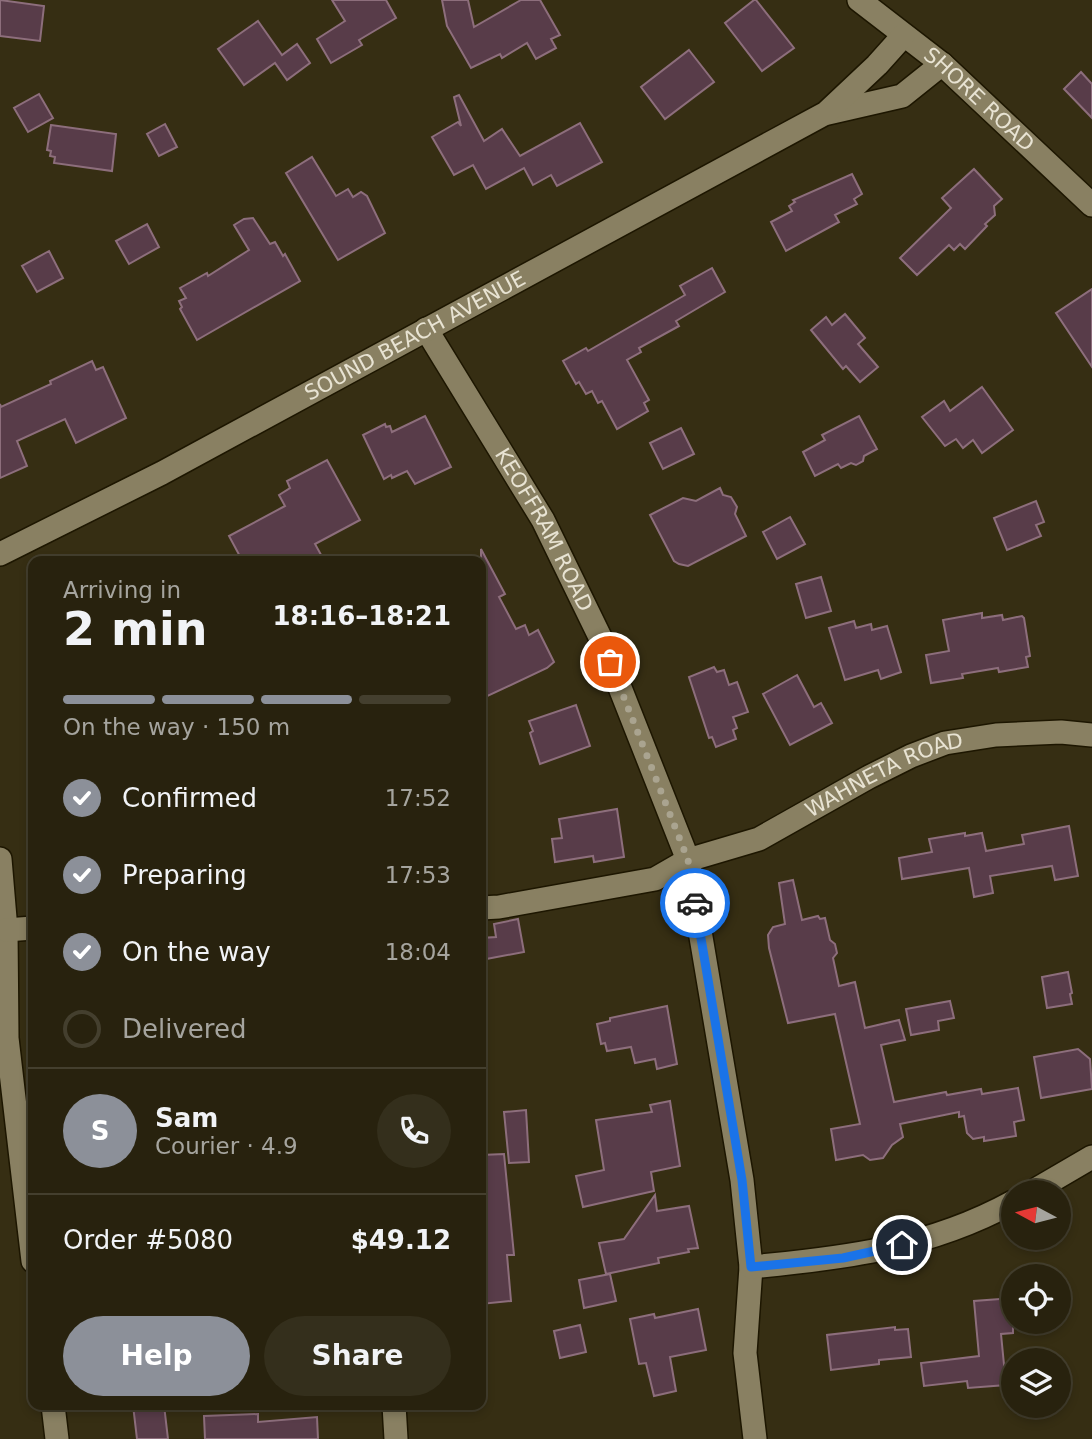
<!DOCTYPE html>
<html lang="en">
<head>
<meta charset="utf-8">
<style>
	:root { --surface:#28220e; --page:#342f1c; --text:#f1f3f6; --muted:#a5a49e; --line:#443f2e; --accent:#8c9099 }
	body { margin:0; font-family:"DejaVu Sans",sans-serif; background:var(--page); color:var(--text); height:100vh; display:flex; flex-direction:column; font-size:26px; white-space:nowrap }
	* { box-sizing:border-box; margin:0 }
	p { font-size:23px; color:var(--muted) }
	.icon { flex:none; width:38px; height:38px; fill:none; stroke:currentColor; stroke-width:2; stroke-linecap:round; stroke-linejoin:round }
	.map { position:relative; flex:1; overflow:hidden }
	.side { position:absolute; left:28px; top:556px; width:458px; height:854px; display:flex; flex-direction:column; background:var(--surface); border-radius:14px; box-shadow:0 4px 10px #0003,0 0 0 2px var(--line) }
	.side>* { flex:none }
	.needle { width:46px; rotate:277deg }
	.fabs { position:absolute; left:1001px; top:1180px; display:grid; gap:14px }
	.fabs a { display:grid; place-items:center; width:70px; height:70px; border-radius:50%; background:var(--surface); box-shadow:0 4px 10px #0003,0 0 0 2px var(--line); font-size:35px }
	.pin { position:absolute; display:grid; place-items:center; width:60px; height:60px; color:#fff; margin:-30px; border:4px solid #fff; border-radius:50%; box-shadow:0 2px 7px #0007 }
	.courier { position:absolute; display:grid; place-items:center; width:70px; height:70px; margin:-35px; border:5px solid #1a73e8; border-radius:50%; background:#fff; color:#222; box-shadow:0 2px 9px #0007 }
	.head em { font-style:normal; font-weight:800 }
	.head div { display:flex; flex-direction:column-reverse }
	.head { display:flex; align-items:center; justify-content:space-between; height:119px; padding:0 35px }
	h1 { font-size:46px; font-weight:800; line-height:52px }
	.bar { display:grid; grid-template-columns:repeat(4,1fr); gap:10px 7px; align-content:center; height:84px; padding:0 35px }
	.bar i { height:9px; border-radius:5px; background:var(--line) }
	.bar .selected { background:var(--accent) }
	.bar p { grid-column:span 4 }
	.line { display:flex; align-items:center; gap:18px; padding:0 35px; border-top:2px solid var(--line) }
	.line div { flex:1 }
	.round { display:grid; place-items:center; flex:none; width:74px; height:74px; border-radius:37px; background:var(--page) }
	ol { padding:0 35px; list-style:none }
	li { display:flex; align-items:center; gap:21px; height:77px }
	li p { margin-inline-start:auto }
	li .icon { padding:7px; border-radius:50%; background:var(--accent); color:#fff; stroke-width:4 }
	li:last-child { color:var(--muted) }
	li i { width:38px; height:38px; border:4px solid var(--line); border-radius:50% }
	.primary-button { display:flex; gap:14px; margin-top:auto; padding:14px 35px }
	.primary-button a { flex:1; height:80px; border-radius:42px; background:var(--accent); color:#fff; font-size:28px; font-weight:800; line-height:80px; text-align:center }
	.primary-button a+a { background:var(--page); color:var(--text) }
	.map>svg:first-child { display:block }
	.building { fill:#583c49; stroke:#8d6e7c; stroke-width:2 }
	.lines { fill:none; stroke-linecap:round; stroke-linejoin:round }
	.street-casing { stroke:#1d1600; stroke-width:26 }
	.street { stroke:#898062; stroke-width:23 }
	.done { stroke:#aaa490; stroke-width:7; stroke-dasharray:0 12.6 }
	.route { stroke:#1a73e8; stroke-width:9 }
	.labels { text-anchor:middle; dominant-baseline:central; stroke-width:7; stroke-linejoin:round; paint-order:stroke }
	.street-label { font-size:21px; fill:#e8e3d3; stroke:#1a160b }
</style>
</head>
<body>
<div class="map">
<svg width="1092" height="1439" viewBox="0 0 1092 1439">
	<rect width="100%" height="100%" fill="#362e13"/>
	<g class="building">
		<polygon points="0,0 44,6 40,41 0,36"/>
		<polygon points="332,0 386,0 396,18 359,40 362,45 331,63 317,39 345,21"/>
		<polygon points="442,0 468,0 474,27 521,0 540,0 560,35 551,39 556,48 536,59 527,43 502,58 500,54 471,68 447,26"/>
		<polygon points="754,0 756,0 794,48 762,71 725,23"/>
		<polygon points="258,21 282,55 297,44 310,63 287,80 275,63 244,85 218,49"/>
		<polygon points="689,50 714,82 665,119 641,87"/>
		<polygon points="1081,72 1092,84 1092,118 1064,89"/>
		<polygon points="39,94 53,118 28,132 14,108"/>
		<polygon points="459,95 484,141 502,129 520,156 580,123 602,162 557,186 551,175 533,185 524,168 486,189 473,165 454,175 432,137 458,122 461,126 454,97"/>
		<polygon points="165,124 177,147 159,156 147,134"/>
		<polygon points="51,125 116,134 112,171 54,163 55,157 50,156 51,151 47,150"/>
		<polygon points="312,157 336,196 348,189 353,197 361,192 367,196 385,233 338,260 286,173"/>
		<polygon points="974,169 1002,199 994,206 995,215 985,224 987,226 965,249 960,244 954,250 949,245 917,275 900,258 951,208 942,198"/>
		<polygon points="852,174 862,194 854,199 857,204 835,215 839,222 786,251 771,222 792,211 789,206 795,202 793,200"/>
		<polygon points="253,218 270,244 275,242 283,256 285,254 300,281 197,340 180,309 182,307 179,301 186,298 180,288 207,273 208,276 249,250 234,225 244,219"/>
		<polygon points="147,224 159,247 129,264 116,241"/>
		<polygon points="49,251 63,278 37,292 22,266"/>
		<polygon points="712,268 725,292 676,321 679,326 639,348 641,352 627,360 649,400 644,403 648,411 617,429 602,401 598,403 592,391 586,394 579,382 576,384 563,361 586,348 588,351 685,295 680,286"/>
		<polygon points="1092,289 1092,367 1056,313"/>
		<polygon points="845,314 865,338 858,344 878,367 860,382 846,366 843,369 811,330 826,317 832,325"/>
		<polygon points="92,361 96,370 103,367 126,418 76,443 65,419 17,441 27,466 0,478 0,404 1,407 51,384 50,381"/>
		<polygon points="982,387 1013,430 982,453 973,440 963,448 956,439 945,446 922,417 944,401 950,411"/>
		<polygon points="425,416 451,467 415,484 407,471 392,478 391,475 384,479 363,435 385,424 386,427 390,426 392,432"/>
		<polygon points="859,416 877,449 864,456 863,461 856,465 851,463 841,468 838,464 815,476 803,452 825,440 822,435"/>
		<polygon points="681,428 694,454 663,469 650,443"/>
		<polygon points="327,460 360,520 315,544 325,562 243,562 229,536 285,506 279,495 290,488 287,481"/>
		<polygon points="720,488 723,495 731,497 737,507 735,514 746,536 688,566 679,564 674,561 650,515 683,498 696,501"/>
		<polygon points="1036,501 1044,522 1036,525 1041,536 1007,550 994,518"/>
		<polygon points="790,517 805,544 777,559 763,532"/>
		<polygon points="481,549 505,594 499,597 516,629 525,625 529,635 538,630 554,662 547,668 481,699"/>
		<polygon points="821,577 831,611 806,618 796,584"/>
		<polygon points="982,613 982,618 1002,615 1003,620 1022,616 1024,618 1030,656 1026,657 1028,667 999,672 998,668 962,674 963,678 931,683 926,655 949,651 943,620"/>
		<polygon points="854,621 856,628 871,624 872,630 887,626 901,672 881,679 878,670 845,680 829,628"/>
		<polygon points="714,667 717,672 724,670 729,685 737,682 748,712 733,717 737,728 733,730 736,739 716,747 712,737 709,738 689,677"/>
		<polygon points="797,675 814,707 821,703 832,723 790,745 763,694"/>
		<polygon points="576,705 590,746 540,764 530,733 533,731 529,721"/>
		<polygon points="617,809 624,857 594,862 593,856 555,862 552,839 562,838 559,819"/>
		<polygon points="1069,826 1078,876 1055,880 1052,866 990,876 993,893 974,897 969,868 902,879 899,858 932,852 929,839 965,833 965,836 982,833 986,851 1024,844 1022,835"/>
		<polygon points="793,880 802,920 818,916 820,919 825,918 830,940 835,944 837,953 833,958 839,986 855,982 865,1028 899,1020 905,1040 881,1045 894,1102 946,1092 947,1095 981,1089 982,1094 1018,1088 1024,1120 1014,1122 1016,1136 984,1141 984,1137 973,1139 967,1133 964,1116 959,1117 959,1112 900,1124 903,1137 892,1145 883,1158 870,1160 863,1155 836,1160 831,1129 860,1124 835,1014 788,1023 769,948 768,935 773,927 785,924 779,883"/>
		<polygon points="518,919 524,952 481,960 481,938 496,937 494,924"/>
		<polygon points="1068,972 1072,993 1070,994 1072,1004 1047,1008 1042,977"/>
		<polygon points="950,1001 954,1018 938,1021 939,1030 911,1035 906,1009"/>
		<polygon points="667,1006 677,1064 657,1069 655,1059 635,1063 631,1047 607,1051 605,1043 601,1044 597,1024 610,1021 610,1018"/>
		<polygon points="1078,1049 1090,1059 1092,1089 1041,1098 1034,1057"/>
		<polygon points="670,1101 680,1166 651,1172 654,1191 583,1207 576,1176 604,1170 596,1120 652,1112 650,1105"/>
		<polygon points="526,1110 529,1162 509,1163 504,1112"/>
		<polygon points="504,1154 514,1255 507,1255 511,1301 481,1304 481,1155"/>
		<polygon points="655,1195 657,1211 689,1206 698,1248 688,1249 689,1252 658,1258 659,1263 606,1274 599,1243 624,1239"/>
		<polygon points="610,1274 616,1301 584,1308 579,1280"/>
		<polygon points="1013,1298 1013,1333 1001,1334 1006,1385 968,1388 967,1381 924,1386 921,1363 979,1356 974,1301"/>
		<polygon points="698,1309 706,1350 670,1357 676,1391 654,1396 646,1363 639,1364 630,1319 654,1314 655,1318"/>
		<polygon points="580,1325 586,1352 560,1358 554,1331"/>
		<polygon points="895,1327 895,1330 908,1329 911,1357 879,1360 879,1364 831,1370 827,1335"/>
		<polygon points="133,1405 164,1405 168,1439 137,1439"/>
		<polygon points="258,1414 258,1422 317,1417 318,1439 205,1439 204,1416"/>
	</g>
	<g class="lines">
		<defs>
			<g id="street">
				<path id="s1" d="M 859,0 L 942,64 L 1092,205"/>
				<polyline points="828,113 902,96 942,64"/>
				<path id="s2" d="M 426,329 L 543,520 L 600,637 L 688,860 L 742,1180 L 751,1267 L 745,1353 L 755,1439"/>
				<path id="s3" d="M 0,554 L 162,473 L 826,113 L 877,65 L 903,36"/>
				<polyline points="0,859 6,930 7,1038 33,1261"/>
				<path id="s4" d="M 481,908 L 499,907 L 655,879 L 688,860 L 759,839 L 869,777 L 911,756 L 945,743 L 996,735 L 1061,732 L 1092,735"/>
				<polyline points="6,930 33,928"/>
				<polyline points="1032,1192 1092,1157"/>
				<path d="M 751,1267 C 845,1258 929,1248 1013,1202"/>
				<polyline points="53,1405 57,1439"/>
				<polyline points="394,1405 396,1439"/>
			</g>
		</defs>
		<use href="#street" class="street-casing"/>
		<use href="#street" class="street"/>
	</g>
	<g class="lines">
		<polyline class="done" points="610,662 688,860 695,903"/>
		<polyline class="route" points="695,903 742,1180 751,1267 843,1258 902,1245"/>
	</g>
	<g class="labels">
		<g class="street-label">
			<text stroke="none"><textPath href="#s1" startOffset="156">SHORE ROAD</textPath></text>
			<text stroke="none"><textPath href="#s3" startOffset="469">SOUND BEACH AVENUE</textPath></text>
			<text stroke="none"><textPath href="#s2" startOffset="233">KEOFFRAM ROAD</textPath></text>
			<text stroke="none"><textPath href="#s4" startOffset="430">WAHNETA ROAD</textPath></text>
		</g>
	</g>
</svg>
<div class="fabs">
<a><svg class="needle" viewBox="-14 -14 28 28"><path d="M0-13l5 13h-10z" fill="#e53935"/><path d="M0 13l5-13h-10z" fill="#a5a49e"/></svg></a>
<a><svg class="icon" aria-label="locate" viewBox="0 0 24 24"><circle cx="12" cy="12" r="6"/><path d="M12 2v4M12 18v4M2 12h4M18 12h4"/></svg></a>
<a><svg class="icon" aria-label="layers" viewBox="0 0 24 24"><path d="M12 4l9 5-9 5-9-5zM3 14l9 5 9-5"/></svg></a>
</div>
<div class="pin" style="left:610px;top:662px;background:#ea580c"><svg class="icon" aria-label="bag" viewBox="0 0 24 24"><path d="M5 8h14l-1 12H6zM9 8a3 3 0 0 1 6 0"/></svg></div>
<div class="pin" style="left:902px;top:1245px;background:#1f2937"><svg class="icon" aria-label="home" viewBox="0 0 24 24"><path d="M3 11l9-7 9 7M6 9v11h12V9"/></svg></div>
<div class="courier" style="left:695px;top:903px"><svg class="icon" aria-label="car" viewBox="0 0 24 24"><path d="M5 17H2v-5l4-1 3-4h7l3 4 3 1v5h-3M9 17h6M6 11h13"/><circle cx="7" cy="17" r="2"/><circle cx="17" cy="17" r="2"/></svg></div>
<section class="side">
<div class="head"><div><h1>2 min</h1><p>Arriving in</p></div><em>18:16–18:21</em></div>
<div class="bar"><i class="selected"></i><i class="selected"></i><i class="selected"></i><i></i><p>On the way · 150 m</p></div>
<ol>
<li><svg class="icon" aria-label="check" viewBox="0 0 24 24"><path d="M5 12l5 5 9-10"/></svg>Confirmed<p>17:52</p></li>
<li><svg class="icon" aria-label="check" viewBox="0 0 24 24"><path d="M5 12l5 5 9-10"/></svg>Preparing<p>17:53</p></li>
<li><svg class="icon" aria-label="check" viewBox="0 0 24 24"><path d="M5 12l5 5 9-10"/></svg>On the way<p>18:04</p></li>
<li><i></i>Delivered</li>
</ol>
<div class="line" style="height:126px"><b class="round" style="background:var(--accent);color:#fff">S</b><div><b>Sam</b><p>Courier · 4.9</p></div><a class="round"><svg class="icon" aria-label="phone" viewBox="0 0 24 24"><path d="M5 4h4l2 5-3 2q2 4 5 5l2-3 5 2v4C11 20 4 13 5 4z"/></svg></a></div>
<div class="line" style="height:91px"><div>Order #5080</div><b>$49.12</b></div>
<div class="primary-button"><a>Help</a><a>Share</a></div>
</section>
</div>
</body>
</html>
